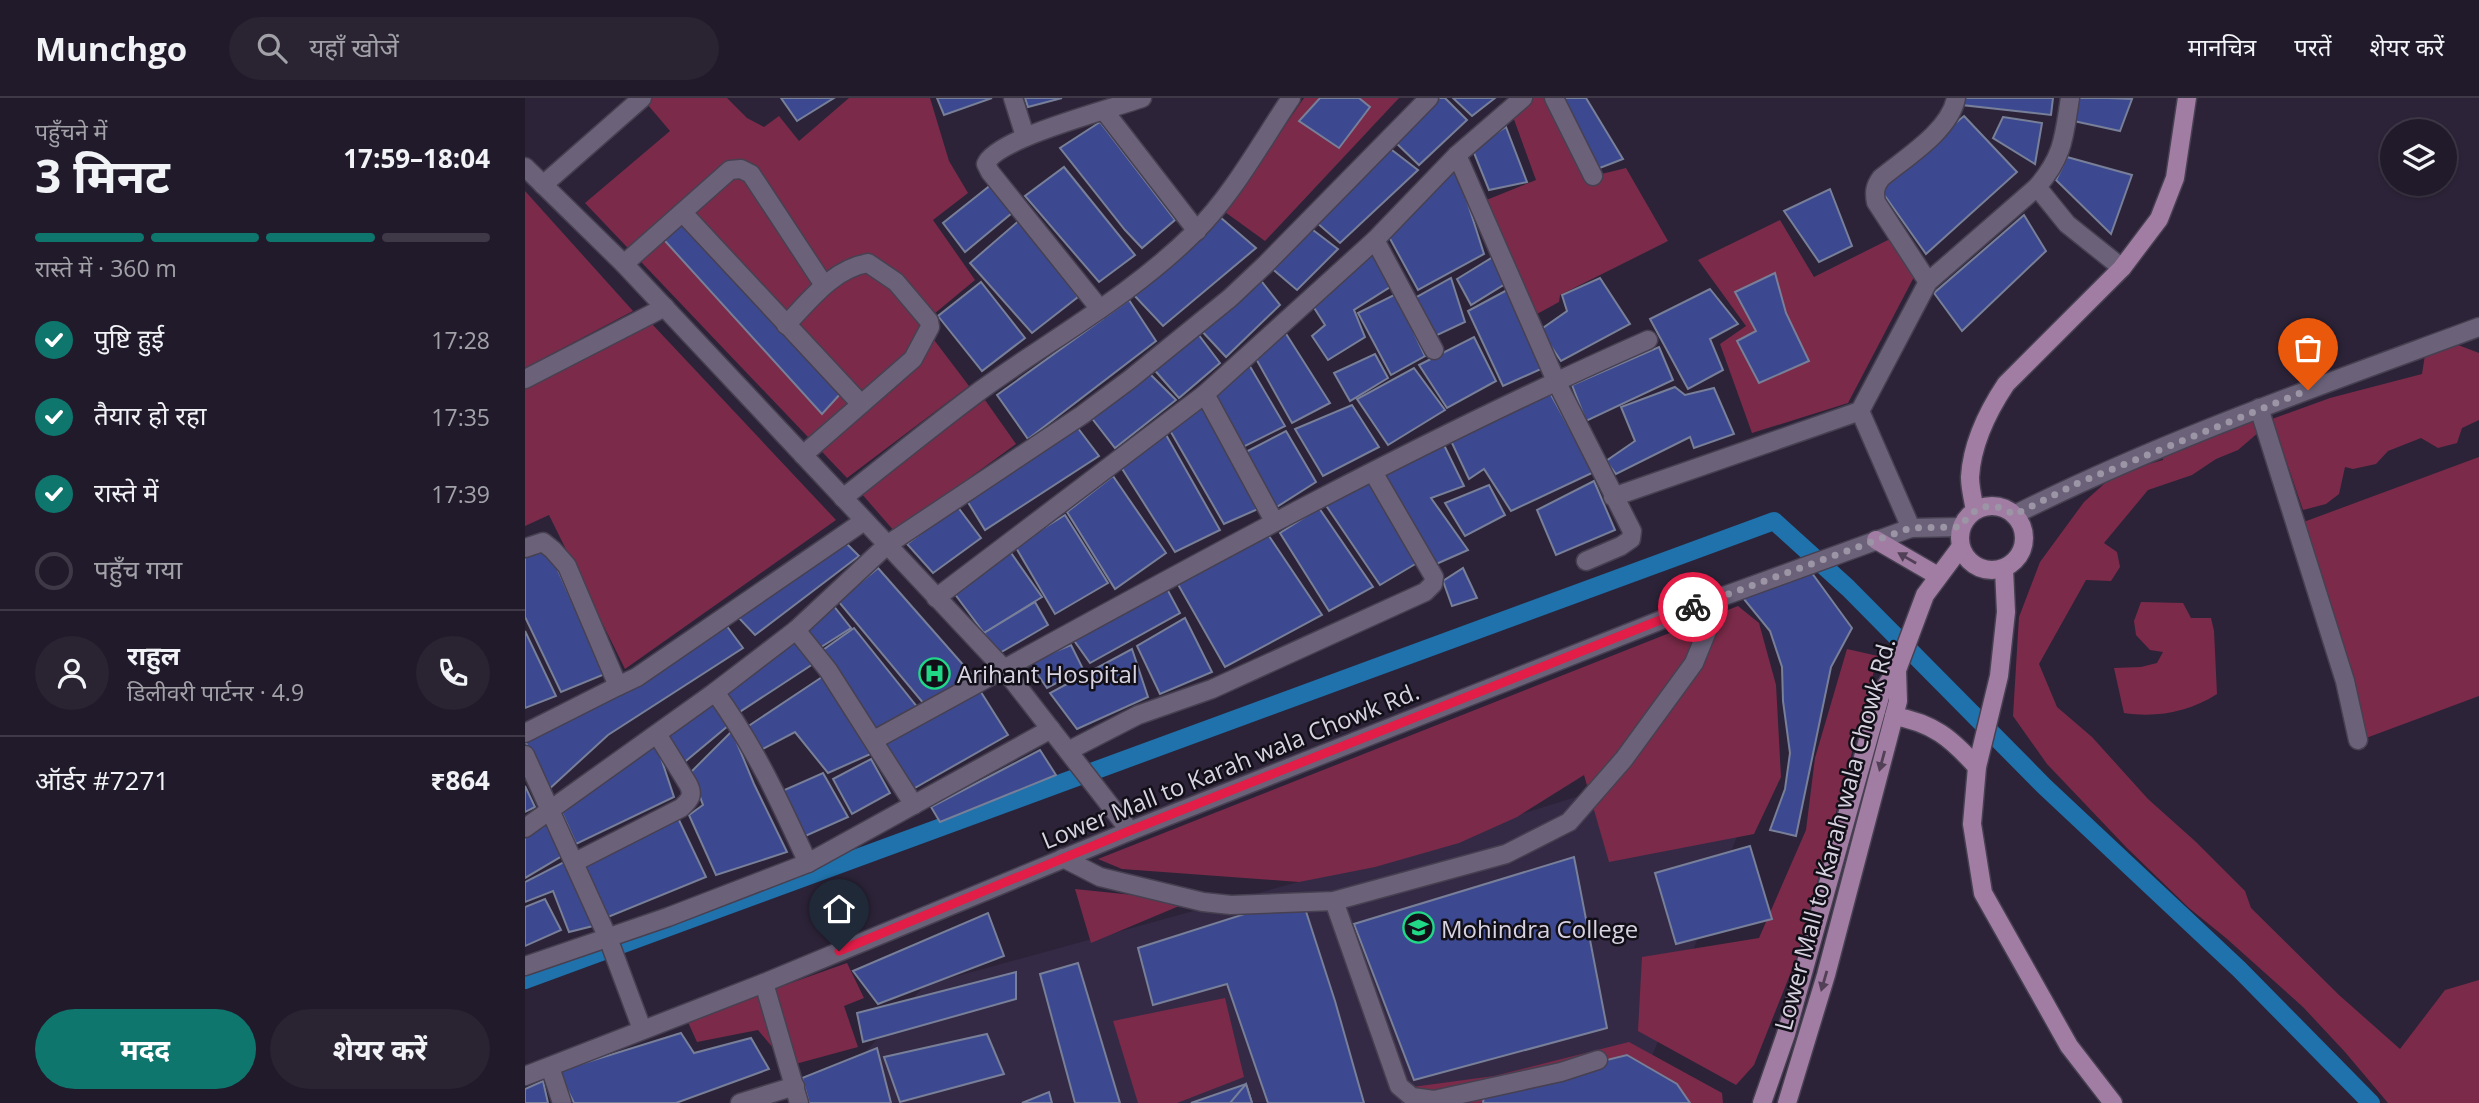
<!DOCTYPE html>
<html lang="hi">
<head>
<meta charset="utf-8">
<style>
	:root { --surface:#211a2a; --page:#292332; --text:#f1f3f6; --muted:#a2a1a8; --line:#3e3847; --accent:#0f766e }
	body { margin:0; font-family:"Open Sans","Noto Sans Devanagari",sans-serif; background:var(--page); color:var(--text); height:100vh; display:flex; flex-direction:column; font-size:26px; white-space:nowrap }
	* { box-sizing:border-box; margin:0 }
	p { font-size:23px; color:var(--muted) }
	.icon { flex:none; width:38px; height:38px; fill:none; stroke:currentColor; stroke-width:2; stroke-linecap:round; stroke-linejoin:round }
	.map { position:relative; flex:1; overflow:hidden }
	.details { display:flex; flex-direction:column; background:var(--surface); width:525px }
	.details>* { flex:none }
	.buttons { position:absolute; left:1855px; top:21px; display:grid; gap:14px }
	.buttons a { display:grid; place-items:center; width:77px; height:77px; border-radius:50%; background:var(--surface); box-shadow:0 2px 5px #0004,0 0 0 2px var(--line); font-size:35px }
	.pin { position:absolute; display:grid; place-items:center; width:60px; height:60px; color:#fff; margin:-72px -30px; border-radius:50% 50% 50% 0; rotate:-45deg; box-shadow:0 0 7px #0007 }
	.pin .icon { rotate:45deg }
	.courier { position:absolute; display:grid; place-items:center; width:70px; height:70px; margin:-35px; border:5px solid #e11d48; border-radius:50%; background:#fff; color:#222; box-shadow:0 2px 9px #0007 }
	.summary em { font-style:normal; font-weight:700 }
	.summary div { display:flex; flex-direction:column-reverse }
	.summary { display:flex; align-items:center; justify-content:space-between; height:119px; padding:0 35px }
	h1 { font-size:46px; font-weight:700; line-height:52px }
	.bar { display:grid; grid-template-columns:repeat(4,1fr); gap:10px 7px; align-content:center; height:84px; padding:0 35px }
	.bar i { height:9px; border-radius:5px; background:var(--line) }
	.bar .on { background:var(--accent) }
	.bar p { grid-column:span 4 }
	.line { display:flex; align-items:center; gap:18px; padding:0 35px; border-top:2px solid var(--line) }
	.line div { flex:1 }
	.round { display:grid; place-items:center; flex:none; width:74px; height:74px; border-radius:37px; background:var(--page) }
	ol { padding:0 35px; list-style:none }
	li { display:flex; align-items:center; gap:21px; height:77px }
	li p { margin-inline-start:auto }
	li .icon { padding:7px; border-radius:50%; background:var(--accent); color:#fff; stroke-width:4 }
	li:last-child { color:var(--muted) }
	li i { width:38px; height:38px; border:4px solid var(--line); border-radius:50% }
	.action { display:flex; gap:14px; margin-top:auto; padding:14px 35px }
	.action a { flex:1; height:80px; border-radius:42px; background:var(--accent); color:#fff; font-size:28px; font-weight:700; line-height:80px; text-align:center }
	.action a+a { background:var(--page); color:var(--text) }
	header { display:flex; align-items:center; gap:42px; box-sizing:border-box; height:98px; padding:0 35px; background:var(--surface); border-bottom:2px solid var(--line) }
	header strong { font-size:33px }
	nav { display:flex; gap:38px; margin-inline-start:auto; font-size:24px }
	.search { width:490px; height:63px; background:var(--page); display:flex; align-items:center; gap:18px; box-sizing:border-box; padding:0 24px; border-radius:38px; color:var(--muted); font-size:26px }
	main { display:flex; flex:1; min-height:0 }
	.map>svg:first-child { display:block }
	.built { fill:#352a45 }
	.green { fill:#7b2b49 }
	.lines { fill:none; stroke-linecap:round; stroke-linejoin:round }
	.canal { stroke:#1f72ab; stroke-width:18 }
	.building { fill:#3c4990; stroke:#787f99; stroke-width:2 }
	.minor-casing { stroke:#474051; stroke-width:21 }
	.major-casing { stroke:#474051; stroke-width:21 }
	.minor { stroke:#6b627a; stroke-width:18 }
	.major { stroke:#a17ca3; stroke-width:18 }
	.oneway { fill:#524057 }
	.done { stroke:#9c95a6; stroke-width:7; stroke-dasharray:0 12.6 }
	.route { stroke:#e11d48; stroke-width:9 }
	.labels { text-anchor:middle; dominant-baseline:central; stroke-width:5; stroke-linejoin:round; paint-order:stroke }
	.poi-label { font-size:24px; fill:#d8d3e1; stroke:#120f18; text-anchor:start }
	.street-label { font-size:24px; fill:#d8d3e1; stroke:#120f18 }
</style>
</head>
<body>
<header>
<strong>Munchgo</strong>
<div class="search"><svg class="icon" aria-label="search" viewBox="0 0 24 24"><circle cx="10" cy="10" r="6"/><path d="M15 15l6 6"/></svg>यहाँ खोजें</div>
<nav><a>मानचित्र</a><a>परतें</a><a>शेयर करें</a></nav>
</header>
<main>
<section class="details">
<div class="summary"><div><h1>3 मिनट</h1><p>पहुँचने में</p></div><em>17:59–18:04</em></div>
<div class="bar"><i class="on"></i><i class="on"></i><i class="on"></i><i></i><p>रास्ते में · 360 m</p></div>
<ol>
<li><svg class="icon" aria-label="check" viewBox="0 0 24 24"><path d="M5 12l5 5 9-10"/></svg>पुष्टि हुई<p>17:28</p></li>
<li><svg class="icon" aria-label="check" viewBox="0 0 24 24"><path d="M5 12l5 5 9-10"/></svg>तैयार हो रहा<p>17:35</p></li>
<li><svg class="icon" aria-label="check" viewBox="0 0 24 24"><path d="M5 12l5 5 9-10"/></svg>रास्ते में<p>17:39</p></li>
<li><i></i>पहुँच गया</li>
</ol>
<div class="line" style="height:126px"><a class="round"><svg class="icon" aria-label="person" viewBox="0 0 24 24"><circle cx="12" cy="8" r="4"/><path d="M4 21q1-7 8-7t8 7"/></svg></a><div><b>राहुल</b><p>डिलीवरी पार्टनर · 4.9</p></div><a class="round"><svg class="icon" aria-label="phone" viewBox="0 0 24 24"><path d="M5 4h4l2 5-3 2q2 4 5 5l2-3 5 2v4C11 20 4 13 5 4z"/></svg></a></div>
<div class="line" style="height:91px"><div>ऑर्डर #7271</div><b>₹864</b></div>
<div class="action"><a>मदद</a><a>शेयर करें</a></div>
</section>
<div class="map">
<svg width="1954" height="1005" viewBox="0 0 1954 1005">
	<rect width="100%" height="100%" fill="#2c2338"/>
	<polygon class="built" points="1057,697 1228,697 1109,1005 359,1005 338,957 400,887 817,772"/>
	<g class="green">
		<polygon points="117,0 202,0 222,20 239,29 254,18 274,43 324,0 405,0 424,63 443,95 408,122 450,182 397,226 444,288 322,380 60,105 145,33"/>
		<polygon points="779,0 874,0 740,143 700,114"/>
		<polygon points="1006,0 1023,0 1064,79 1101,70 1143,143 1035,197 1034,204 1012,216 959,103 1011,82 987,16"/>
		<polygon points="0,93 108,213 0,270"/>
		<polygon points="1255,122 1289,179 1369,139 1389,179 1323,305 1227,335 1195,246 1221,228 1173,162"/>
		<polygon points="127,226 311,422 100,571 24,417 0,428 0,290"/>
		<polygon points="1920,242 1954,255 1954,322 1937,330 1932,345 1913,350 1896,340 1863,353 1851,366 1828,371 1820,369 1814,396 1801,406 1778,412 1747,321 1805,300 1897,276 1900,257"/>
		<polygon points="460,302 491,346 370,434 336,395"/>
		<polygon points="1724,314 1731,323 1734,334 1713,352 1691,361 1667,377 1623,392 1579,445 1592,454 1595,469 1586,483 1561,482 1514,566 1532,609 1567,639 1623,701 1671,744 1720,793 1726,810 1814,897 1875,951 1920,892 1954,882 1954,1005 1863,1005 1820,954 1778,909 1701,840 1664,810 1602,750 1522,666 1488,618 1494,519 1515,464 1559,404 1599,368 1615,359 1617,368 1638,362 1637,346"/>
		<polygon points="1954,359 1954,598 1833,643 1776,425"/>
		<path d="M 1616,504 L 1658,505 L 1666,520 L 1686,520 L 1689,533 L 1692,596 C 1664,614 1632,620 1599,615 L 1589,570 L 1616,569 L 1632,565 L 1638,554 L 1625,552 L 1611,537 L 1609,523 Z"/>
		<polygon points="1213,508 1234,525 1251,587 1256,679 1229,736 1084,764 1059,677 992,719 934,745 850,769 774,784 597,771 573,761"/>
		<polygon points="1322,551 1353,558 1272,859 1229,967 1211,987 1113,933 1117,859 1234,840 1281,732 1290,660"/>
		<polygon points="550,791 666,803 566,845"/>
		<polygon points="322,865 339,900 319,908 333,949 263,968 233,932 172,944 162,922"/>
		<polygon points="700,900 719,979 652,1005 613,1005 588,923"/>
		<polygon points="1104,944 1197,995 1198,1005 876,1005 880,990 969,978"/>
	</g>
	<g class="lines">
		<polyline class="canal" points="0,882 1249,423 1323,490 1520,689 1714,871 1846,1005"/>
	</g>
	<g class="building">
		<polygon points="256,0 309,0 272,23"/>
		<polygon points="412,0 467,0 419,17"/>
		<polygon points="500,0 537,0 503,9"/>
		<polygon points="795,0 834,0 845,9 814,50 774,23"/>
		<polygon points="912,0 920,0 942,22 894,67 869,43"/>
		<polygon points="928,0 970,0 947,18"/>
		<polygon points="1032,0 1061,0 1098,61 1067,73"/>
		<polygon points="1438,0 1528,0 1526,17 1437,7"/>
		<polygon points="1549,0 1583,0 1607,1 1595,33 1544,22"/>
		<polygon points="1439,18 1492,74 1401,156 1353,88"/>
		<polygon points="1478,19 1517,25 1510,66 1468,40"/>
		<polygon points="575,24 650,122 617,150 600,132 535,50"/>
		<polygon points="981,29 1002,84 964,92 947,50"/>
		<polygon points="863,49 893,72 815,145 791,124"/>
		<polygon points="1542,59 1607,77 1586,136 1531,82"/>
		<polygon points="930,65 959,156 893,192 863,137"/>
		<polygon points="539,69 610,157 574,184 500,98"/>
		<polygon points="467,86 487,115 440,154 418,125"/>
		<polygon points="1305,91 1327,148 1294,164 1259,113"/>
		<polygon points="147,116 317,294 297,316 131,133"/>
		<polygon points="1499,117 1521,153 1437,233 1409,195"/>
		<polygon points="695,119 731,150 638,228 607,195"/>
		<polygon points="497,120 553,199 507,235 445,165"/>
		<polygon points="784,129 813,151 772,192 744,168"/>
		<polygon points="850,153 865,189 829,212 840,239 803,262 787,238 800,227 786,205"/>
		<polygon points="968,159 980,186 946,207 932,181"/>
		<polygon points="1250,175 1261,215 1284,263 1234,285 1212,243 1231,233 1210,194"/>
		<polygon points="734,180 755,207 701,259 674,230"/>
		<polygon points="926,180 940,224 908,239 890,200"/>
		<polygon points="1075,180 1105,226 1036,263 1015,232 1042,213 1037,197"/>
		<polygon points="456,184 500,240 457,273 413,218"/>
		<polygon points="984,191 1016,271 978,288 943,213"/>
		<polygon points="1185,191 1213,226 1185,241 1198,272 1163,291 1125,221"/>
		<polygon points="871,196 900,258 866,277 833,215"/>
		<polygon points="604,202 631,243 503,341 472,297"/>
		<polygon points="758,231 805,305 767,325 730,259"/>
		<polygon points="670,232 695,265 654,300 626,268"/>
		<polygon points="949,239 971,283 922,310 894,267"/>
		<polygon points="1134,249 1148,282 1061,323 1047,287"/>
		<polygon points="850,256 863,280 825,303 809,275"/>
		<polygon points="723,265 760,328 718,349 685,295"/>
		<polygon points="889,270 920,312 863,347 832,301"/>
		<polygon points="622,273 651,302 590,350 562,314"/>
		<polygon points="1150,289 1160,297 1189,290 1209,336 1169,350 1165,339 1091,376 1081,363 1110,343 1096,309"/>
		<polygon points="1024,293 1069,374 986,413 959,371 944,381 926,343"/>
		<polygon points="677,305 733,411 699,426 643,329"/>
		<polygon points="827,307 854,349 798,378 770,331"/>
		<polygon points="549,325 574,358 460,432 441,401"/>
		<polygon points="761,333 791,384 750,410 717,356"/>
		<polygon points="640,335 695,432 650,454 596,369"/>
		<polygon points="918,345 939,388 906,400 943,452 909,467 851,380"/>
		<polygon points="588,378 641,455 590,491 542,414"/>
		<polygon points="843,381 892,465 855,487 800,406"/>
		<polygon points="1069,383 1090,432 1031,457 1012,412"/>
		<polygon points="964,387 980,417 940,438 920,405"/>
		<polygon points="432,408 456,440 408,475 382,446"/>
		<polygon points="794,410 848,489 804,513 755,435"/>
		<polygon points="540,417 583,485 530,516 490,448"/>
		<polygon points="742,435 797,517 700,569 651,483"/>
		<polygon points="19,441 80,576 36,594 0,519 0,452"/>
		<polygon points="319,443 334,458 230,537 211,517"/>
		<polygon points="484,452 517,499 459,535 429,495"/>
		<polygon points="353,470 448,578 399,606 313,503"/>
		<polygon points="938,470 952,500 927,508 918,483"/>
		<polygon points="1284,471 1327,530 1306,569 1271,738 1245,732 1260,691 1265,655 1258,603 1257,569 1245,533 1218,500"/>
		<polygon points="641,489 655,515 565,565 548,541"/>
		<polygon points="510,504 523,527 473,556 459,535"/>
		<polygon points="308,507 326,530 293,551 279,531"/>
		<polygon points="660,520 687,574 635,596 612,548"/>
		<polygon points="201,527 218,550 83,637 22,693 0,643"/>
		<polygon points="329,530 393,610 352,635 295,554"/>
		<polygon points="0,533 31,598 0,610"/>
		<polygon points="267,539 288,566 213,615 198,591"/>
		<polygon points="546,547 558,571 522,590 504,564"/>
		<polygon points="607,551 623,599 552,631 525,595"/>
		<polygon points="297,579 350,654 303,675 270,634 236,652 222,629"/>
		<polygon points="454,591 483,637 388,691 356,643"/>
		<polygon points="186,603 204,627 156,667 141,637"/>
		<polygon points="207,633 229,686 262,754 191,777 164,717 178,707 166,674"/>
		<polygon points="130,642 149,699 51,746 37,715"/>
		<polygon points="515,652 531,677 415,724 406,709"/>
		<polygon points="346,661 365,695 327,716 308,681"/>
		<polygon points="298,675 323,719 278,739 255,694"/>
		<polygon points="0,688 10,709 0,714"/>
		<polygon points="153,720 181,779 83,819 56,759"/>
		<polygon points="22,722 37,758 0,780 0,737"/>
		<polygon points="1225,748 1247,821 1151,846 1130,775"/>
		<polygon points="1049,759 1082,930 889,982 829,826"/>
		<polygon points="39,764 68,828 44,834 28,793 0,804 0,784"/>
		<polygon points="776,798 810,903 839,1005 743,1005 702,886 628,907 613,850"/>
		<polygon points="20,801 36,832 0,848 0,809"/>
		<polygon points="463,815 479,858 353,906 328,873"/>
		<polygon points="553,865 595,1005 550,1005 515,876"/>
		<polygon points="491,874 491,901 338,944 332,915"/>
		<polygon points="156,935 169,955 226,940 244,971 151,1005 49,1005 33,973"/>
		<polygon points="462,936 479,976 375,1004 359,959"/>
		<polygon points="352,950 366,1005 284,1005 277,980"/>
		<polygon points="1102,957 1152,986 1165,1005 958,1005 960,992"/>
		<polygon points="18,983 23,1005 0,1005 0,991"/>
		<polygon points="721,986 727,1005 666,1005"/>
		<polygon points="721,986 727,1005 705,1005"/>
		<polygon points="524,994 527,1005 497,1005"/>
	</g>
	<g class="lines">
		<defs>
			<g id="minor">
				<polyline points="488,0 500,38"/>
				<polyline points="1029,0 1068,78"/>
				<polyline points="580,14 672,133"/>
				<polyline points="932,57 1031,283 1107,433 1106,441 1096,448 1061,463"/>
				<polyline points="0,69 99,166 479,571 605,733"/>
				<polyline points="18,87 117,0"/>
				<polyline points="1512,89 1542,126 1597,170"/>
				<polyline points="158,115 336,306"/>
				<polyline points="850,142 932,57 998,0"/>
				<polyline points="99,166 205,72 216,71 226,76 299,187"/>
				<path d="M 1403,184 L 1351,104 C 1349,94 1350,88 1356,80 C 1380,60 1425,33 1431,0"/>
				<path d="M 575,211 L 465,74 L 461,66 C 471,40 587,11 617,0"/>
				<path d="M 261,227 C 285,202 308,171 343,165 L 371,184 L 404,223 L 405,229 L 388,261 L 278,357"/>
				<polyline points="0,281 140,209"/>
				<polyline points="680,296 749,423"/>
				<polyline points="1734,310 1820,583 1833,642"/>
				<polyline points="1088,399 1335,313"/>
				<path d="M 318,400 C 364,364 409,327 456,292 C 528,240 607,197 670,134 C 707,98 737,43 766,0"/>
				<path d="M 1489,417 C 1638,342 1797,287 1954,229"/>
				<path d="M 1386,430 L 1335,313 L 1403,184 L 1512,89 C 1539,58 1539,38 1545,0"/>
				<polyline points="0,450 18,444 28,452 42,468 93,588 112,579 339,423"/>
				<polyline points="411,500 680,296 850,142 909,252"/>
				<polyline points="271,532 303,572 389,707"/>
				<path d="M 190,594 C 230,649 255,704 283,765"/>
				<polyline points="0,635 93,588"/>
				<path d="M 349,642 C 604,503 857,359 1123,242"/>
				<polyline points="543,653 613,617 687,591 900,494 908,486 909,479 848,374"/>
				<polyline points="0,657 83,840 117,931"/>
				<polyline points="0,730 190,594 271,532 362,447 557,317 604,282 705,200 740,167 904,0"/>
				<polyline points="538,760 575,779 678,804 706,807 809,803 981,756 1044,724 1099,661 1169,565 1182,533 1181,521 1174,507"/>
				<path d="M 50,764 L 156,710 C 165,702 169,697 163,686 L 132,636"/>
				<polyline points="809,803 874,988 887,999 909,1002 1036,974 1073,962"/>
				<polyline points="0,868 143,819 283,765 526,631"/>
				<polyline points="239,885 274,1005"/>
				<polyline points="25,969 37,1005"/>
				<polyline points="0,978 239,885 605,733 1174,507 1386,430 1436,429"/>
				<polyline points="215,1005 270,988"/>
			</g>
			<g id="major">
				<circle cx="1467" cy="440" r="32"/>
				<path d="M 1450,412 C 1448,402 1445,390 1445,379 C 1447,345 1463,313 1481,286 L 1597,170 L 1634,121 L 1650,80 L 1662,0"/>
				<polyline points="1351,442 1413,478"/>
				<polyline points="1479,471 1481,514 1474,578 1452,669 1447,726 1458,795 1544,948 1588,1005"/>
				<path d="M 1369,618 C 1408,625 1426,640 1452,669"/>
				<polyline points="1237,1005 1261,936 1356,595 1372,572"/>
				<polyline points="1262,1005 1301,877 1373,603 1372,572 1400,497 1435,450"/>
			</g>
		</defs>
		<use href="#minor" class="minor-casing"/>
		<use href="#major" class="major-casing"/>
		<use href="#minor" class="minor"/>
		<use href="#major" class="major"/>
	</g>
	<defs><path id="oneway-solid" d="M-6-.8H1V-3.2L6.5 0L1 3.2V.8H-6Z" transform="scale(1.75)"/></defs>
	<g class="oneway">
		<use href="#oneway-solid" transform="translate(1382 460) rotate(-150)"/>
		<use href="#oneway-solid" transform="translate(1357 663) rotate(105)"/>
		<use href="#oneway-solid" transform="translate(1299 883) rotate(106)"/>
	</g>
	<g class="lines">
		<path class="done" d="M 1168,509 L 1385,430 L 1436,429 C 1448,407 1469,402 1489,417 L 1553,385 L 1783,292"/>
		<polyline class="route" points="314,853 604,733 1168,509"/>
	</g>
	<defs>
		<symbol id="hospital-ring" viewBox="-11 -11 22 22"><circle r="9.5" fill="#120f18" stroke="#21d887" stroke-width="1.5"/><path d="M-5-5h3v3.5h4V-5h3V5h-3V1.5h-4V5h-3Z" fill="#21d887"/></symbol>
		<symbol id="university-ring" viewBox="-11 -11 22 22"><circle r="9.5" fill="#120f18" stroke="#21d887" stroke-width="1.5"/><path d="M0-5L7-2L0 1L-7-2ZM-4 1L0 2.5L4 1V4Q0 6-4 4Z" fill="#21d887"/></symbol>
	</defs>
	<g fill-rule="evenodd">
		<use href="#hospital-ring" x="392" y="558" width="35" height="35"/>
		<use href="#university-ring" x="876" y="812" width="35" height="35"/>
	</g>
	<g class="labels">
		<g class="poi-label">
			<text x="432" y="575">Arihant Hospital</text>
			<text x="916" y="830">Mohindra College</text>
		</g>
		<g class="street-label">
			<text transform="translate(705 667) rotate(-22)">Lower Mall to Karah wala Chowk Rd.</text>
			<text transform="translate(1309 736) rotate(-75)">Lower Mall to Karah wala Chowk Rd.</text>
		</g>
	</g>
</svg>
<div class="buttons">
<a><svg class="icon" aria-label="layers" viewBox="0 0 24 24"><path d="M12 4l9 5-9 5-9-5zM3 14l9 5 9-5"/></svg></a>
</div>
<div class="pin" style="left:1783px;top:292px;background:#ea580c"><svg class="icon" aria-label="bag" viewBox="0 0 24 24"><path d="M5 8h14l-1 12H6zM9 8a3 3 0 0 1 6 0"/></svg></div>
<div class="pin" style="left:314px;top:853px;background:#1f2937"><svg class="icon" aria-label="home" viewBox="0 0 24 24"><path d="M3 11l9-7 9 7M6 9v11h12V9"/></svg></div>
<div class="courier" style="left:1168px;top:509px"><svg class="icon" aria-label="bike" viewBox="0 0 24 24"><circle cx="6" cy="16" r="4"/><circle cx="18" cy="16" r="4"/><path d="M6 16l4-8h5l3 8M10 8l3 8H6M13 5h3"/></svg></div>
</div>
</main>
</body>
</html>
